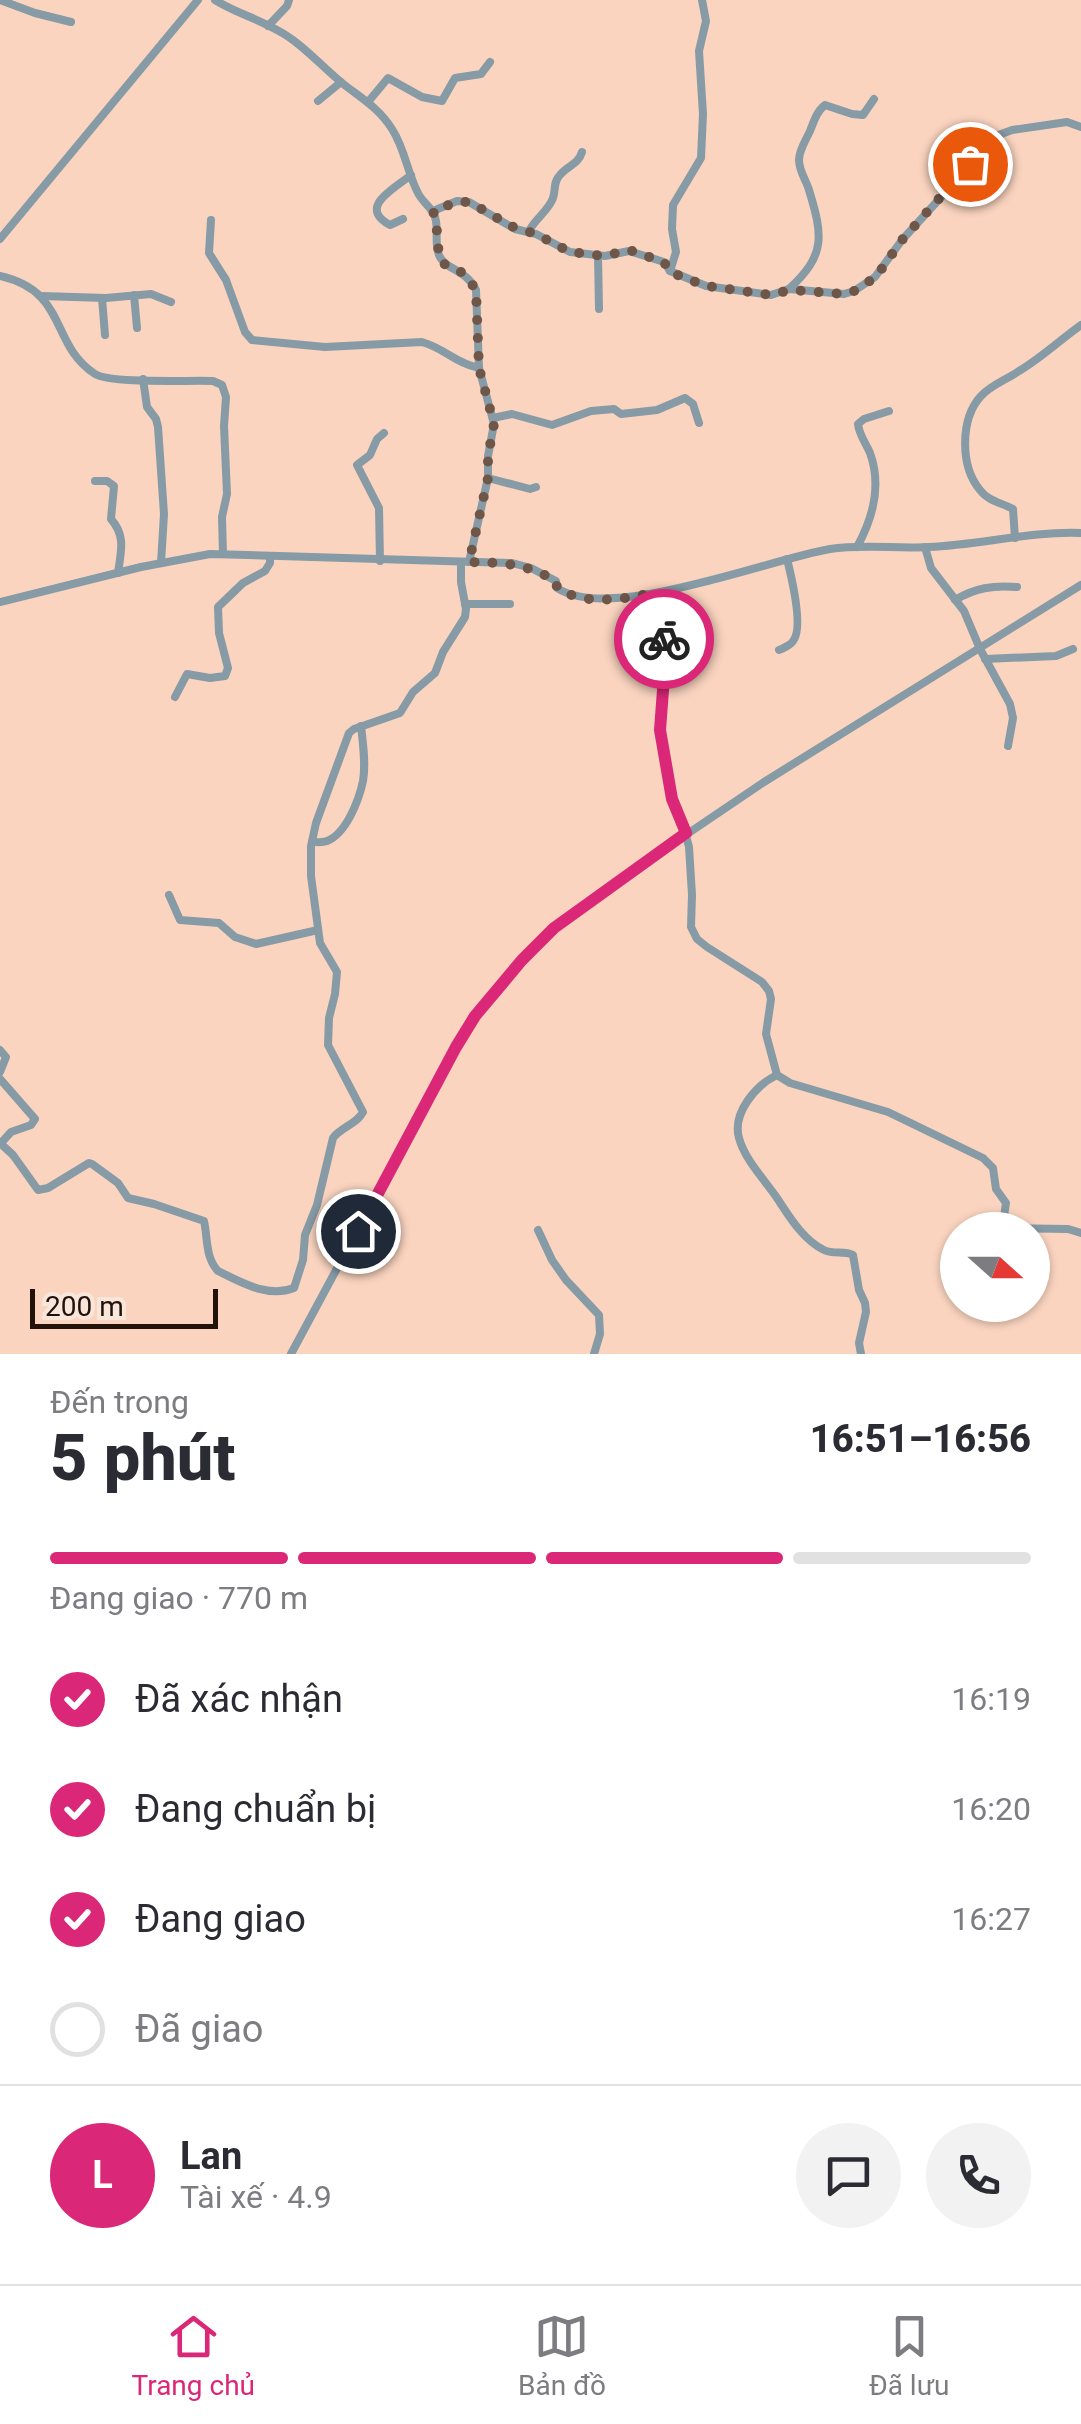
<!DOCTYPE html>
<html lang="vi">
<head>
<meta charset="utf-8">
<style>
	:root { --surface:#fff; --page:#f2f2f3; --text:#2b2b33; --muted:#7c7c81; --line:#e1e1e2; --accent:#db2777 }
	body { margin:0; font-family:Roboto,sans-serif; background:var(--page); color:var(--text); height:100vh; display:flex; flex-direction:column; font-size:38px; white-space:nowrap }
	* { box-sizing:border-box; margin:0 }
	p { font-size:32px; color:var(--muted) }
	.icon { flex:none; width:55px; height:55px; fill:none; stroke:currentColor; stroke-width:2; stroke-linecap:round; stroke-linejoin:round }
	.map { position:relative; height:1354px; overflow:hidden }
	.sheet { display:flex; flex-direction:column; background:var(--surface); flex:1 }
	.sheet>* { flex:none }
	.needle { width:65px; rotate:111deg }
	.tools { position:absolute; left:940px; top:1212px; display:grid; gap:20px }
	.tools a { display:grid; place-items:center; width:110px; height:110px; border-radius:50%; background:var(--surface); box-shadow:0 2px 8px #0004; font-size:50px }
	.scale { position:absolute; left:30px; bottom:25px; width:188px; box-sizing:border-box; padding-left:10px; border:5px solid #221209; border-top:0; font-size:28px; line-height:35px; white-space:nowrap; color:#221209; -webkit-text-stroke:8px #f9e6db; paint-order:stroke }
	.pin { position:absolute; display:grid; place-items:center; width:85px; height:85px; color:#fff; margin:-42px; border:5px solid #fff; border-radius:50%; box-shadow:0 2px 10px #0007 }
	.courier { position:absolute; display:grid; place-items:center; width:100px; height:100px; margin:-50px; border:8px solid #db2777; border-radius:50%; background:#fff; color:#222; box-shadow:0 2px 12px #0007 }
	.headline em { font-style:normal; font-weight:800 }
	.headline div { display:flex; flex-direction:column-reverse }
	.headline { display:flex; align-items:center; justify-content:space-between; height:170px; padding:0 50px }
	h1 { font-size:65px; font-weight:800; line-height:75px }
	.bar { display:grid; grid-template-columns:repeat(4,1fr); gap:15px 10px; align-content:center; height:120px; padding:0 50px }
	.bar i { height:12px; border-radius:8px; background:var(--line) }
	.bar .active { background:var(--accent) }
	.bar p { grid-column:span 4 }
	.line { display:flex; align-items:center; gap:25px; padding:0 50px; border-top:2px solid var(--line) }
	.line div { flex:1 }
	.round { display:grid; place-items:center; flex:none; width:105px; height:105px; border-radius:52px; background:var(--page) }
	ol { padding:0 50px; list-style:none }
	li { display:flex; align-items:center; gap:30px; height:110px }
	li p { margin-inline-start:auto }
	li .icon { padding:10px; border-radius:50%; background:var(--accent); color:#fff; stroke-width:4 }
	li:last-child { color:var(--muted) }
	li i { width:55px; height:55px; border:5px solid var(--line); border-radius:50% }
	.menu { display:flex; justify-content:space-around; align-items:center; height:140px; border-top:2px solid var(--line); background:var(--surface); font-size:28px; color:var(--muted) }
	.menu a { display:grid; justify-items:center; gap:5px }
	.menu .active { color:var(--accent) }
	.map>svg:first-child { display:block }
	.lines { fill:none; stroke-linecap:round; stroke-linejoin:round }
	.minor { stroke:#869ba6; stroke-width:8 }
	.done { stroke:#6e5649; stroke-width:10; stroke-dasharray:0 18 }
	.route { stroke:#db2777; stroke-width:12 }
</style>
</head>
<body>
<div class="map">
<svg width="1081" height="1354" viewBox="0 0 1081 1354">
	<rect width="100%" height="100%" fill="#fad4bf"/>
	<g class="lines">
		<g class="minor">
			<polyline points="0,0 35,13 71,22"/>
			<path d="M 215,0 C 236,13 256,18 277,30 C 302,43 320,65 342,83 C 361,98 379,108 392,129 C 405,149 407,172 418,193 C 422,202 432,207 435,217 C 439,229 434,243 439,255 C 444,269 467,270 476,290 L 479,368 L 494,424 L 488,456 L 488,478 L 469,562"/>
			<polyline points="268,26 287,6 289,0"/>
			<polyline points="318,101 341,82"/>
			<polyline points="368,102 388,78 422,97 442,101 455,78 481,74 490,62"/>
			<polyline points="433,211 457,201 469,202 515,229 536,234 570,252 605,256 629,251 664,262 670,271 706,286 771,295 789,289 844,294 854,291 875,277 902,240 953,184 986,143 996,136 1012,130 1067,122 1081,127"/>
			<path d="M 403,219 L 390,225 C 357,207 394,189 411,175"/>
			<path d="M 211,220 L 209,253 L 226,280 L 245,332 L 252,340 L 325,347 L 422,342 C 444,348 455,363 479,368"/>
			<path d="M 529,231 C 535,219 549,210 553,198 C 556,189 553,182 560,175 C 568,165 578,165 582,152"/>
			<polyline points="0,239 198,0"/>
			<polyline points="598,256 599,309"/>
			<polyline points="670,271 676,252 672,229 673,205 701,158 703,114 699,51 706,21 702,0"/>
			<path d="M 0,276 C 69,292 49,344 95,374 C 111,384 189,380 213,381 L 222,385 L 226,397 L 224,426 L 227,494 L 222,517 L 223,554"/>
			<path d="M 789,289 C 826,255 823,236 809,190 C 806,180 799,171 799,160 C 799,150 806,140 810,131 C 814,121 817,111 825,105 L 852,114 L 863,115 L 874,99"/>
			<polyline points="134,295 137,328"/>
			<polyline points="41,296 106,298 151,294 171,302"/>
			<polyline points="102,298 105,335"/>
			<polyline points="143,379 147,407 156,419 158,427 164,514 161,563"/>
			<polyline points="493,418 512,414 552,425 591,411 614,409 621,414 657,410 685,398 693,404 699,423"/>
			<polyline points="488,478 530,489 536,487"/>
			<path d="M 95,481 L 107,481 L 114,486 L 111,519 C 126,536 121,551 118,573"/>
			<path d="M 1015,538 L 1013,509 C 1002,503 988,501 980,490 C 960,466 960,419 981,396 C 991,385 1006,380 1019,371 C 1041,358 1060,340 1081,325"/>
			<path d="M 857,547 C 873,518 882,486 870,453 C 866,443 859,435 858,424 L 864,419 L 889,411"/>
			<polyline points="925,547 931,568 964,611 980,649 1010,704 1013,718 1008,746"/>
			<polyline points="380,561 379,508 357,465 370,455 377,439 384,433"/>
			<polyline points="648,594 650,611 663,634 665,649 660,730 672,799 682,821 689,847 692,895 691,927 697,939 707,947 762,982 769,991 771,999 766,1034 777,1075 790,1083 888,1112 983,1158 993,1168 996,1189 1006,1203 1003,1223 1007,1228 1068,1229 1081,1233"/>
			<path d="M 955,600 C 975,588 993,585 1017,587"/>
			<path d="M 0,602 L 141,567 L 210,554 L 512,563 L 531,568 L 556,581 L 557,588 C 610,623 766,560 830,549 C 863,544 897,549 929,547 C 980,545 1030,531 1081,533"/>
			<polyline points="465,604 510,604"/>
			<path d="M 779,650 C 782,649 792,644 793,641 C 804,628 791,575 787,559"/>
			<polyline points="985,659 1056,656 1073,649"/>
			<polyline points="175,697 187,674 210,678 225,676 228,668 219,633 218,607 243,583 265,571 270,563 270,556"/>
			<path d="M 312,842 C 317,842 322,843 327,841 C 346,834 359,800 363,781 C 366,764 363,744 361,726"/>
			<polyline points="169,895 180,920 219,923 235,937 256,944 318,930"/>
			<polyline points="0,1050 6,1057 0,1072"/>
			<path d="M 777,1075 C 756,1085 732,1113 739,1138 C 745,1160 764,1179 777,1198 C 789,1216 803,1240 824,1250 C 834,1255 844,1250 853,1255 L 859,1290 L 865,1303 L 866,1312 L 859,1343 L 861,1354"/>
			<polyline points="0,1079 35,1119 31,1125 11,1132 1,1143"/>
			<path d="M 0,1143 L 13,1155 L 38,1190 L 48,1188 L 89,1163 L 92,1164 L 118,1183 L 128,1198 L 154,1204 L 204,1221 C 208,1239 205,1257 218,1271 C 242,1283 268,1298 294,1288 L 303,1260 L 305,1235 L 317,1205 L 333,1138 C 341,1127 357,1124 363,1112 L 328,1045 L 329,1018 L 335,994 L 337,972 L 320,943 L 311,876 L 311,846 L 316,823 L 349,733 L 354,729 L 400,713 L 413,692 L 435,673 L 443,652 L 465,617 L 466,609 L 461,582 L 461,562"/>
			<polyline points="538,1230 552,1260 566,1280 599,1315 600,1334 594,1354"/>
			<polyline points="291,1354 456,1047 475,1016 523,960 554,928 600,893 764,782 1081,585"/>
		</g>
	</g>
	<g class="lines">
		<path class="done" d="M 664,639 L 650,612 L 648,594 C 619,600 583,605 557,588 L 556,581 C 525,563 504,563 469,562 L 488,478 L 488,456 L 494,424 L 479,368 L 476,290 L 465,274 L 444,264 L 439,257 L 436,220 L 433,211 L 457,202 L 469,202 L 515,228 L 536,234 L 570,252 L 604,256 L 629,250 L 664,262 L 670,272 L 706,286 L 771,295 L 790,290 L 844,294 L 854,291 L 876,277 L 902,240 L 970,164"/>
		<polyline class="route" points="358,1231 456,1047 475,1016 522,960 554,928 686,833 672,799 660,730 666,650 664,639"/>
	</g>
</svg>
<div class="tools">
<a><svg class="needle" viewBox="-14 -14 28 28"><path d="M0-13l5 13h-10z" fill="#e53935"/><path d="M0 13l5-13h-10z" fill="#7c7c81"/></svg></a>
</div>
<div class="scale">200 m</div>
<div class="pin" style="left:970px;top:164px;background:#ea580c"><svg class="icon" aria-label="bag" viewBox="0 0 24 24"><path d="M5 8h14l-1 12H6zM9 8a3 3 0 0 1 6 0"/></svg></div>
<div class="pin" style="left:358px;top:1231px;background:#1f2937"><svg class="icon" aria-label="home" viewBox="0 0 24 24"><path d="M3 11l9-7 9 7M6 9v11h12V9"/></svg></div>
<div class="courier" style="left:664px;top:639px"><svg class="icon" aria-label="bike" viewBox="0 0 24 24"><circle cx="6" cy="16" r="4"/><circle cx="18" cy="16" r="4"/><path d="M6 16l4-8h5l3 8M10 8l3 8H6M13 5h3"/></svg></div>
</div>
<section class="sheet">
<div class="headline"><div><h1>5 phút</h1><p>Đến trong</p></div><em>16:51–16:56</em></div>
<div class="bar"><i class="active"></i><i class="active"></i><i class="active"></i><i></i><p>Đang giao · 770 m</p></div>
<ol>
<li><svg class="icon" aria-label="check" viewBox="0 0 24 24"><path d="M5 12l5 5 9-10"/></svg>Đã xác nhận<p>16:19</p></li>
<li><svg class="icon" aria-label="check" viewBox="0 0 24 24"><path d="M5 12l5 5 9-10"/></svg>Đang chuẩn bị<p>16:20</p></li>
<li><svg class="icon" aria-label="check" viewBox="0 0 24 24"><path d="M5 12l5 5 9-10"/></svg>Đang giao<p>16:27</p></li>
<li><i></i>Đã giao</li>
</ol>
<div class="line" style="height:180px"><b class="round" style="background:var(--accent);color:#fff">L</b><div><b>Lan</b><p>Tài xế · 4.9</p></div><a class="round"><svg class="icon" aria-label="chat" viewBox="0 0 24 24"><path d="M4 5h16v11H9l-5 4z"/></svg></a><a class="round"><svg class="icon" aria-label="phone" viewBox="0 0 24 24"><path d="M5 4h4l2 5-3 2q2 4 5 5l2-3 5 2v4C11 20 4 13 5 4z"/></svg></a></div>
</section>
<nav class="menu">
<a class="active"><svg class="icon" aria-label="home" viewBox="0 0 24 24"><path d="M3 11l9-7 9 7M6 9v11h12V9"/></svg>Trang chủ</a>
<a><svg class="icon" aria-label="map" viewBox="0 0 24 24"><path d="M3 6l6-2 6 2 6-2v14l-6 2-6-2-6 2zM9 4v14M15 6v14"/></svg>Bản đồ</a>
<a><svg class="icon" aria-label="saved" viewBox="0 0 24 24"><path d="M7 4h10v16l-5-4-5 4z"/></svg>Đã lưu</a>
</nav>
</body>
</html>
